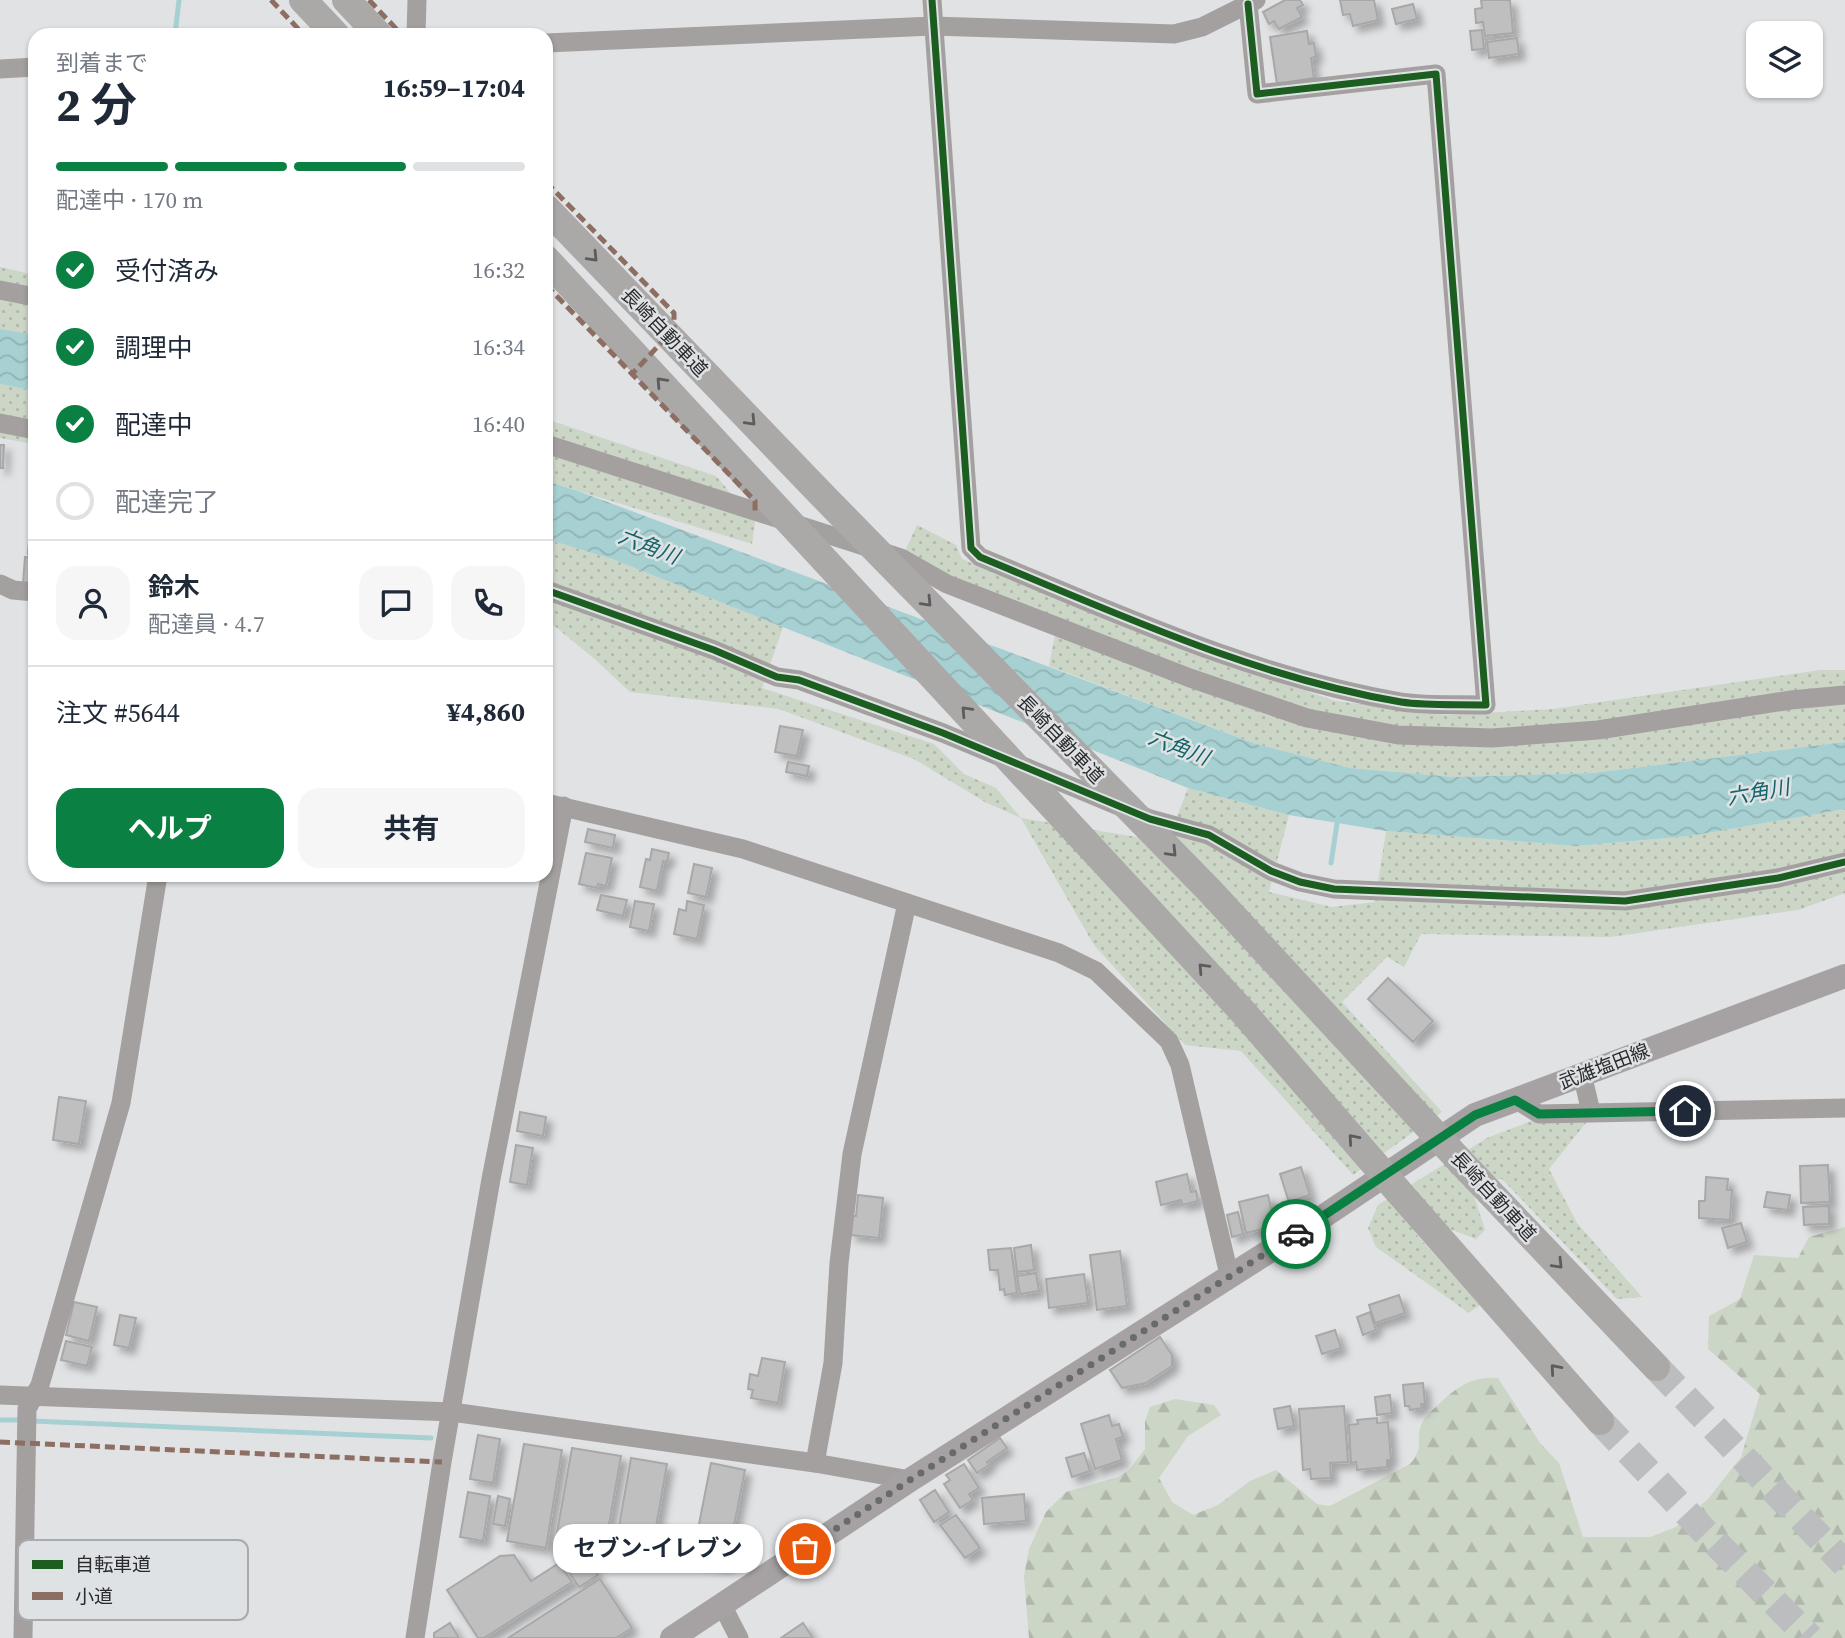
<!DOCTYPE html>
<html lang="ja">
<head>
<meta charset="utf-8">
<style>
	:root { --surface:#fff; --page:#f6f6f7; --text:#1f2937; --muted:#747a83; --line:#e0e1e3; --accent:#0b8043 }
	body { margin:0; font-family:"Source Serif 4","Noto Sans JP",serif; background:var(--page); color:var(--text); height:100vh; display:flex; flex-direction:column; font-size:26px; white-space:nowrap }
	* { box-sizing:border-box; margin:0 }
	p { font-size:23px; color:var(--muted) }
	.icon { flex:none; width:38px; height:38px; fill:none; stroke:currentColor; stroke-width:2; stroke-linecap:round; stroke-linejoin:round }
	.map { position:relative; flex:1; overflow:hidden }
	.side { position:absolute; left:28px; top:28px; width:525px; height:854px; display:flex; flex-direction:column; background:var(--surface); border-radius:21px; box-shadow:0 2px 5px #0004 }
	.side>* { flex:none }
	.controls { position:absolute; left:1746px; top:21px; display:grid; gap:14px }
	.controls a { display:grid; place-items:center; width:77px; height:77px; border-radius:14px; background:var(--surface); box-shadow:0 2px 5px #0004; font-size:35px }
	.pin { position:absolute; display:grid; place-items:center; width:60px; height:60px; color:#fff; margin:-30px; border:4px solid #fff; border-radius:50%; box-shadow:0 2px 7px #0007 }
	.courier { position:absolute; display:grid; place-items:center; width:70px; height:70px; margin:-35px; border:5px solid #0b8043; border-radius:50%; background:#fff; color:#222; box-shadow:0 2px 9px #0007 }
	.bubble { position:absolute; height:49px; border-radius:21px; background:var(--surface); box-shadow:0 2px 5px #0004; font-size:23px; font-weight:700; line-height:49px; text-align:center }
	.overview em { font-style:normal; font-weight:700 }
	.overview div { display:flex; flex-direction:column-reverse }
	.overview { display:flex; align-items:center; justify-content:space-between; height:119px; padding:0 28px }
	h1 { font-size:46px; font-weight:700; line-height:52px }
	.bar { display:grid; grid-template-columns:repeat(4,1fr); gap:10px 7px; align-content:center; height:84px; padding:0 28px }
	.bar i { height:9px; border-radius:5px; background:var(--line) }
	.bar .active { background:var(--accent) }
	.bar p { grid-column:span 4 }
	.line { display:flex; align-items:center; gap:18px; padding:0 28px; border-top:2px solid var(--line) }
	.line div { flex:1 }
	.round { display:grid; place-items:center; flex:none; width:74px; height:74px; border-radius:21px; background:var(--page) }
	ol { padding:0 28px; list-style:none }
	li { display:flex; align-items:center; gap:21px; height:77px }
	li p { margin-inline-start:auto }
	li .icon { padding:7px; border-radius:50%; background:var(--accent); color:#fff; stroke-width:4 }
	li:last-child { color:var(--muted) }
	li i { width:38px; height:38px; border:4px solid var(--line); border-radius:50% }
	.action { display:flex; gap:14px; margin-top:auto; padding:14px 28px }
	.action a { flex:1; height:80px; border-radius:21px; background:var(--accent); color:#fff; font-size:28px; font-weight:700; line-height:80px; text-align:center }
	.action a+a { background:var(--page); color:var(--text) }
	.map>svg:first-child { display:block }
	.grass { fill:url(#grass-dots) }
	.forest { fill:url(#forest-firs) }
	.water { fill:url(#water-waves) }
	.lines { fill:none; stroke-linecap:round; stroke-linejoin:round }
	.stream { stroke:#a7d0d2; stroke-width:5 }
	.building { fill:#bfbfc0; stroke:#a8a8a9; stroke-width:2; filter:url(#shadow) }
	.highway-tunnel { stroke:#bbbdbf; stroke-width:28; stroke-dasharray:28 14; stroke-linecap:butt }
	.minor { stroke:#a4a0a0; stroke-width:19 }
	.major { stroke:#a6a2a3; stroke-width:24 }
	.highway { stroke:#aba8a8; stroke-width:28 }
	.highway-bridge { stroke:#aba8a8; stroke-width:28 }
	.quiet { stroke:#8d6e63; stroke-width:5; stroke-dasharray:10 5; stroke-linecap:butt }
	.cycleway-casing { stroke:#dfe2e5; stroke-width:11 }
	.cycleway { stroke:#1b5e20; stroke-width:7 }
	.oneway { stroke:#5d5c5d }
	.done { stroke:#696a6c; stroke-width:7; stroke-dasharray:0 12.6 }
	.route { stroke:#0b8043; stroke-width:9 }
	.labels { text-anchor:middle; dominant-baseline:central; stroke-width:5; stroke-linejoin:round; paint-order:stroke }
	.street-label { font-size:19px; fill:#292a2b; stroke:#dfe2e5 }
	.water-label { font-size:21px; font-style:italic; fill:#136467; stroke:#dfe2e5 }
	.key { fill:#dfe2e5; stroke:#a8abad; stroke-width:2 }
	.key-label { font-size:19px; fill:#292a2b }
</style>
</head>
<body>
<div class="map">
<svg width="1845" height="1638" viewBox="0 0 1845 1638">
	<defs>
		<pattern id="grass-dots" width="8" height="8" patternUnits="userSpaceOnUse" patternTransform="scale(1.75)"><rect width="8" height="8" fill="#ccd6c7"/><path d="M2 2h.1M6 6h.1" fill="none" stroke="#afb8ab" stroke-width="1.8" stroke-linecap="round"/></pattern>
		<pattern id="forest-firs" width="22" height="20" patternUnits="userSpaceOnUse" patternTransform="scale(1.75)"><rect width="22" height="20" fill="#ccd6c7"/><path d="M5 1l3.5 6h-7zM16 11l3.5 6h-7z" fill="#afb8ab"/></pattern>
		<pattern id="water-waves" width="16" height="10" patternUnits="userSpaceOnUse" patternTransform="scale(1.75)"><rect width="16" height="10" fill="#a7d0d2"/><path d="M0 5q4-4 8 0t8 0" fill="none" stroke="#90b3b4"/></pattern>
		<filter id="shadow"><feDropShadow dx="6" dy="6" stdDeviation="3.5" flood-color="#0004"/></filter>
	</defs>
	<rect width="100%" height="100%" fill="#e0e2e4"/>
	<g class="grass">
		<polygon points="0,267 35,275 35,335 0,329"/>
		<polygon points="0,384 35,391 35,457 34,444 0,438"/>
		<polygon points="546,419 716,476 755,522 752,544 546,481"/>
		<polygon points="917,525 956,545 962,559 1204,657 1336,701 1447,715 1553,709 1820,670 1845,670 1845,742 1592,773 1454,777 1350,768 1256,744 1049,666 1058,619 949,579 905,551"/>
		<polygon points="546,539 612,559 783,627 762,688 934,744 964,774 996,788 1021,818 1167,842 1188,788 1289,815 1269,892 1332,907 1375,902 1386,831 1578,846 1690,836 1845,809 1845,893 1798,910 1610,937 1421,934 1404,967 1387,957 1342,1002 1442,1112 1353,1175 1241,1051 1185,1045 1094,945 1021,818 985,802 914,759 779,709 630,692 597,661 546,619"/>
		<polygon points="1589,1119 1549,1169 1577,1223 1642,1297 1617,1299 1502,1179 1484,1179 1473,1193 1485,1230 1476,1239 1426,1220 1416,1234 1480,1305 1469,1313 1376,1247 1368,1228 1378,1205 1487,1138 1531,1121"/>
	</g>
	<path class="forest" d="M 1845,1227 L 1845,1638 L 1029,1638 L 1024,1576 L 1029,1549 L 1046,1512 L 1066,1492 L 1118,1477 L 1129,1470 L 1145,1449 L 1145,1421 L 1150,1407 L 1175,1399 L 1214,1405 L 1221,1415 L 1188,1436 L 1159,1478 L 1172,1502 L 1193,1515 L 1218,1505 L 1250,1481 L 1276,1470 L 1317,1504 L 1330,1506 L 1410,1464 C 1426,1446 1414,1440 1422,1423 C 1426,1415 1434,1409 1440,1403 C 1458,1386 1473,1376 1498,1378 L 1540,1443 L 1559,1463 L 1583,1537 L 1650,1537 L 1676,1527 L 1708,1499 L 1741,1457 L 1760,1394 L 1708,1349 L 1709,1316 L 1740,1299 L 1754,1255 L 1798,1258 L 1809,1237 Z"/>
	<g class="water">
		<polygon points="0,329 35,335 35,391 0,384"/>
		<polygon points="546,481 578,491 1256,744 1350,768 1454,777 1592,773 1845,742 1845,809 1690,836 1577,846 1386,831 1289,815 1188,788 612,559 546,539"/>
	</g>
	<g class="lines">
		<g class="stream">
			<polyline points="175,35 179,0"/>
			<polyline points="1331,863 1338,817"/>
			<polyline points="0,1420 22,1420"/>
			<polyline points="32,1421 431,1438"/>
		</g>
	</g>
	<g class="building">
		<polygon points="1285,0 1300,0 1303,5 1297,8 1302,17 1279,29 1274,21 1269,24 1263,12"/>
		<polygon points="1340,0 1374,0 1378,20 1353,26 1350,14 1343,15"/>
		<polygon points="1481,0 1510,0 1513,33 1485,36 1483,22 1476,23 1475,9 1482,8"/>
		<polygon points="1413,4 1417,19 1396,24 1392,9"/>
		<polygon points="1482,30 1484,49 1472,50 1470,31"/>
		<polygon points="1307,31 1309,44 1314,43 1316,57 1311,58 1314,78 1277,84 1270,37"/>
		<polygon points="1517,38 1519,54 1489,58 1487,42"/>
		<polygon points="0,445 4,445 3,468 0,468"/>
		<polygon points="29,541 35,541 35,554 28,554"/>
		<polygon points="25,557 35,558 35,584 23,583"/>
		<polygon points="780,726 803,730 797,756 775,752"/>
		<polygon points="788,762 809,766 807,776 786,772"/>
		<polygon points="588,829 615,835 613,848 585,842"/>
		<polygon points="652,849 669,853 667,862 663,861 657,891 640,887 646,859 650,860"/>
		<polygon points="586,853 612,858 606,886 598,884 597,888 579,884"/>
		<polygon points="694,864 712,868 706,897 688,893"/>
		<polygon points="601,895 627,900 623,916 597,910"/>
		<polygon points="635,901 654,904 649,931 630,927"/>
		<polygon points="687,901 704,905 697,939 674,934 679,909 686,911"/>
		<polygon points="1388,978 1433,1021 1413,1042 1368,999"/>
		<polygon points="59,1097 86,1101 79,1144 53,1140"/>
		<polygon points="520,1112 546,1117 543,1136 517,1131"/>
		<polygon points="516,1145 533,1148 527,1185 510,1182"/>
		<polygon points="1828,1165 1830,1202 1801,1203 1800,1166"/>
		<polygon points="1301,1167 1310,1195 1289,1202 1280,1174"/>
		<polygon points="1187,1174 1191,1192 1196,1191 1198,1201 1182,1205 1181,1200 1161,1205 1156,1182"/>
		<polygon points="1706,1177 1728,1179 1727,1190 1732,1190 1730,1220 1699,1218 1699,1201 1705,1201"/>
		<polygon points="1767,1192 1790,1195 1788,1210 1764,1207"/>
		<polygon points="858,1195 883,1198 879,1238 850,1235 853,1216 856,1216"/>
		<polygon points="1268,1195 1275,1226 1246,1233 1239,1202"/>
		<polygon points="1829,1206 1829,1224 1804,1225 1803,1207"/>
		<polygon points="1238,1212 1243,1234 1232,1237 1227,1215"/>
		<polygon points="1741,1223 1747,1242 1728,1248 1722,1228"/>
		<polygon points="1031,1245 1034,1270 1017,1272 1014,1248"/>
		<polygon points="1011,1248 1017,1293 1005,1295 1004,1289 1000,1290 998,1270 990,1270 988,1250"/>
		<polygon points="1120,1251 1127,1306 1097,1310 1090,1255"/>
		<polygon points="1036,1273 1039,1291 1020,1294 1017,1276"/>
		<polygon points="1084,1274 1088,1303 1049,1308 1046,1279"/>
		<polygon points="1399,1295 1405,1313 1375,1323 1369,1305"/>
		<polygon points="74,1302 97,1307 89,1341 66,1335"/>
		<polygon points="1370,1312 1376,1330 1363,1335 1357,1317"/>
		<polygon points="120,1315 136,1318 129,1348 114,1345"/>
		<polygon points="1335,1330 1341,1348 1322,1354 1316,1336"/>
		<polygon points="1160,1337 1172,1355 1172,1366 1146,1383 1122,1388 1110,1370"/>
		<polygon points="66,1341 92,1347 87,1366 61,1360"/>
		<polygon points="762,1358 785,1362 778,1403 751,1398 753,1390 748,1389 750,1374 758,1376"/>
		<polygon points="1423,1383 1425,1404 1421,1404 1422,1408 1410,1410 1409,1406 1405,1406 1403,1385"/>
		<polygon points="1390,1395 1392,1413 1377,1415 1375,1397"/>
		<polygon points="1290,1406 1294,1426 1278,1429 1274,1409"/>
		<polygon points="1344,1406 1348,1462 1330,1463 1331,1478 1311,1479 1310,1469 1303,1470 1299,1409"/>
		<polygon points="1109,1415 1112,1426 1119,1424 1123,1437 1116,1439 1122,1460 1095,1469 1081,1424"/>
		<polygon points="1377,1418 1377,1423 1388,1422 1391,1460 1387,1460 1387,1467 1357,1470 1356,1462 1351,1463 1349,1425 1358,1424 1357,1420"/>
		<polygon points="478,1435 500,1439 493,1483 470,1479"/>
		<polygon points="1000,1438 1007,1448 987,1462 989,1465 977,1473 968,1460"/>
		<polygon points="524,1444 562,1450 546,1548 507,1541"/>
		<polygon points="572,1448 621,1456 605,1547 556,1538"/>
		<polygon points="1084,1453 1090,1471 1072,1477 1066,1458"/>
		<polygon points="631,1458 667,1464 651,1555 615,1549"/>
		<polygon points="711,1463 745,1470 726,1566 692,1560"/>
		<polygon points="964,1464 979,1488 969,1494 973,1500 960,1508 944,1484 950,1480 946,1475"/>
		<polygon points="935,1490 949,1512 934,1522 920,1500"/>
		<polygon points="468,1492 490,1496 483,1541 460,1537"/>
		<polygon points="1024,1494 1026,1521 984,1524 982,1498"/>
		<polygon points="498,1496 510,1499 505,1526 493,1524"/>
		<polygon points="956,1515 980,1548 965,1558 940,1525"/>
		<polygon points="514,1555 531,1581 559,1563 572,1582 484,1638 478,1638 447,1590 500,1556"/>
		<polygon points="579,1564 590,1564 598,1575 579,1587 568,1571"/>
		<polygon points="600,1579 632,1628 616,1638 508,1638"/>
		<polygon points="450,1623 459,1638 434,1638 434,1633"/>
		<polygon points="803,1623 813,1638 781,1638"/>
	</g>
	<g class="lines">
		<g class="highway-tunnel">
			<polyline points="1656,1367 1845,1564"/>
			<polyline points="1600,1421 1704,1531 1810,1638"/>
		</g>
		<g class="minor">
			<path d="M 932,0 L 971,548 L 980,557 C 1118,614 1254,677 1401,702 C 1428,706 1458,704 1486,705 L 1436,74 L 1257,94 L 1248,4"/>
			<polyline points="416,35 417,0"/>
			<polyline points="546,43 933,26 1174,34 1202,27 1256,0"/>
			<polyline points="0,69 35,67"/>
			<polyline points="0,290 35,297"/>
			<polyline points="0,423 35,430"/>
			<polyline points="546,444 901,558 947,584 1190,678 1307,718 1398,735 1492,738 1598,730 1791,700 1845,695"/>
			<polyline points="0,584 13,590 35,592"/>
			<polyline points="546,590 714,650 777,677 799,680 943,733 1150,819 1209,835 1271,871 1300,882 1334,889 1625,901 1778,878 1845,862"/>
			<polyline points="546,803 743,849 1059,953 1096,971 1169,1041 1180,1065 1227,1266 1231,1276"/>
			<polyline points="1582,1074 1591,1112"/>
			<polyline points="1515,1099 1539,1114 1845,1108"/>
			<polyline points="0,1395 452,1412 815,1463 910,1480"/>
			<polyline points="815,1463 833,1363 839,1263 852,1154 907,903"/>
			<polyline points="722,1605 739,1638"/>
			<polyline points="23,1638 27,1409 40,1385 121,1103 158,875"/>
			<polyline points="415,1638 442,1462 491,1179 564,806"/>
		</g>
		<polyline class="major" points="672,1638 910,1480 1312,1224 1475,1115 1845,976"/>
		<g class="highway">
			<polyline points="303,0 336,35"/>
			<polyline points="346,0 379,35"/>
			<polyline points="1460,1161 1656,1367"/>
			<polyline points="1398,1191 1600,1421"/>
		</g>
		<g class="highway-bridge">
			<polyline points="546,208 823,496 1208,889 1460,1161"/>
			<polyline points="546,259 1243,1012 1398,1191"/>
		</g>
		<g class="quiet">
			<polyline points="271,0 304,35"/>
			<polyline points="369,0 402,35"/>
			<polyline points="546,182 674,313 674,329 632,374"/>
			<polyline points="546,285 755,501 755,511"/>
			<polyline points="0,1442 442,1462"/>
		</g>
		<defs>
			<g id="cycleway">
				<path d="M 932,0 L 971,548 L 980,557 C 1118,614 1254,677 1401,702 C 1428,706 1458,704 1486,705 L 1436,74 L 1257,94 L 1248,4"/>
				<polyline points="546,590 714,650 777,677 799,680 943,733 1150,819 1209,835 1271,871 1300,882 1334,889 1625,901 1778,878 1845,862"/>
			</g>
		</defs>
		<use href="#cycleway" class="cycleway-casing"/>
		<use href="#cycleway" class="cycleway"/>
	</g>
	<defs><path id="oneway-chevron" d="M-2-3.5L2.5 0L-2 3.5" fill="none" stroke-width="1.6" stroke-linecap="round" stroke-linejoin="round" transform="scale(1.75)"/></defs>
	<g class="oneway">
		<use href="#oneway-chevron" transform="translate(593 257) rotate(46)"/>
		<use href="#oneway-chevron" transform="translate(661 382) rotate(-133)"/>
		<use href="#oneway-chevron" transform="translate(751 421) rotate(46)"/>
		<use href="#oneway-chevron" transform="translate(927 602) rotate(46)"/>
		<use href="#oneway-chevron" transform="translate(966 711) rotate(-133)"/>
		<use href="#oneway-chevron" transform="translate(1172 852) rotate(46)"/>
		<use href="#oneway-chevron" transform="translate(1203 968) rotate(-133)"/>
		<use href="#oneway-chevron" transform="translate(1353 1139) rotate(-131)"/>
		<use href="#oneway-chevron" transform="translate(1558 1264) rotate(46)"/>
		<use href="#oneway-chevron" transform="translate(1555 1369) rotate(-131)"/>
	</g>
	<g class="lines">
		<polyline class="done" points="805,1549 910,1480 1296,1234"/>
		<polyline class="route" points="1296,1234 1475,1115 1515,1100 1539,1114 1685,1111"/>
	</g>
	<g class="labels">
		<g class="street-label">
			<text transform="translate(665 332) rotate(46)">長崎自動車道</text>
			<text transform="translate(1061 739) rotate(46)">長崎自動車道</text>
			<text transform="translate(1604 1066) rotate(-21)">武雄塩田線</text>
			<text transform="translate(1494 1196) rotate(47)">長崎自動車道</text>
		</g>
		<g class="water-label">
			<text transform="translate(649 546) rotate(21)">六角川</text>
			<text transform="translate(1179 747) rotate(21)">六角川</text>
			<text transform="translate(1758 792) rotate(-10)">六角川</text>
		</g>
	</g>
	<rect x="18" y="1540" width="230" height="80" rx="10" class="key"/>
	<rect x="32" y="1560" width="31" height="9" fill="#1b5e20"/>
	<rect x="32" y="1592" width="31" height="8" fill="#8d6e63"/>
	<g class="key-label">
		<text x="75" y="1571">自転車道</text>
		<text x="75" y="1603">小道</text>
	</g>
</svg>
<div class="controls">
<a><svg class="icon" aria-label="layers" viewBox="0 0 24 24"><path d="M12 4l9 5-9 5-9-5zM3 14l9 5 9-5"/></svg></a>
</div>
<div class="pin" style="left:805px;top:1549px;background:#ea580c"><svg class="icon" aria-label="bag" viewBox="0 0 24 24"><path d="M5 8h14l-1 12H6zM9 8a3 3 0 0 1 6 0"/></svg></div>
<div class="pin" style="left:1685px;top:1111px;background:#1f2937"><svg class="icon" aria-label="home" viewBox="0 0 24 24"><path d="M3 11l9-7 9 7M6 9v11h12V9"/></svg></div>
<div class="courier" style="left:1296px;top:1234px"><svg class="icon" aria-label="car" viewBox="0 0 24 24"><path d="M5 17H2v-5l4-1 3-4h7l3 4 3 1v5h-3M9 17h6M6 11h13"/><circle cx="7" cy="17" r="2"/><circle cx="17" cy="17" r="2"/></svg></div>
<div class="bubble" style="left:553px;top:1524px;width:210px">セブン-イレブン</div>
<section class="side">
<div class="overview"><div><h1>2 分</h1><p>到着まで</p></div><em>16:59–17:04</em></div>
<div class="bar"><i class="active"></i><i class="active"></i><i class="active"></i><i></i><p>配達中 · 170 m</p></div>
<ol>
<li><svg class="icon" aria-label="check" viewBox="0 0 24 24"><path d="M5 12l5 5 9-10"/></svg>受付済み<p>16:32</p></li>
<li><svg class="icon" aria-label="check" viewBox="0 0 24 24"><path d="M5 12l5 5 9-10"/></svg>調理中<p>16:34</p></li>
<li><svg class="icon" aria-label="check" viewBox="0 0 24 24"><path d="M5 12l5 5 9-10"/></svg>配達中<p>16:40</p></li>
<li><i></i>配達完了</li>
</ol>
<div class="line" style="height:126px"><a class="round"><svg class="icon" aria-label="person" viewBox="0 0 24 24"><circle cx="12" cy="8" r="4"/><path d="M4 21q1-7 8-7t8 7"/></svg></a><div><b>鈴木</b><p>配達員 · 4.7</p></div><a class="round"><svg class="icon" aria-label="chat" viewBox="0 0 24 24"><path d="M4 5h16v11H9l-5 4z"/></svg></a><a class="round"><svg class="icon" aria-label="phone" viewBox="0 0 24 24"><path d="M5 4h4l2 5-3 2q2 4 5 5l2-3 5 2v4C11 20 4 13 5 4z"/></svg></a></div>
<div class="line" style="height:91px"><div>注文 #5644</div><b>¥4,860</b></div>
<div class="action"><a>ヘルプ</a><a>共有</a></div>
</section>
</div>
</body>
</html>
